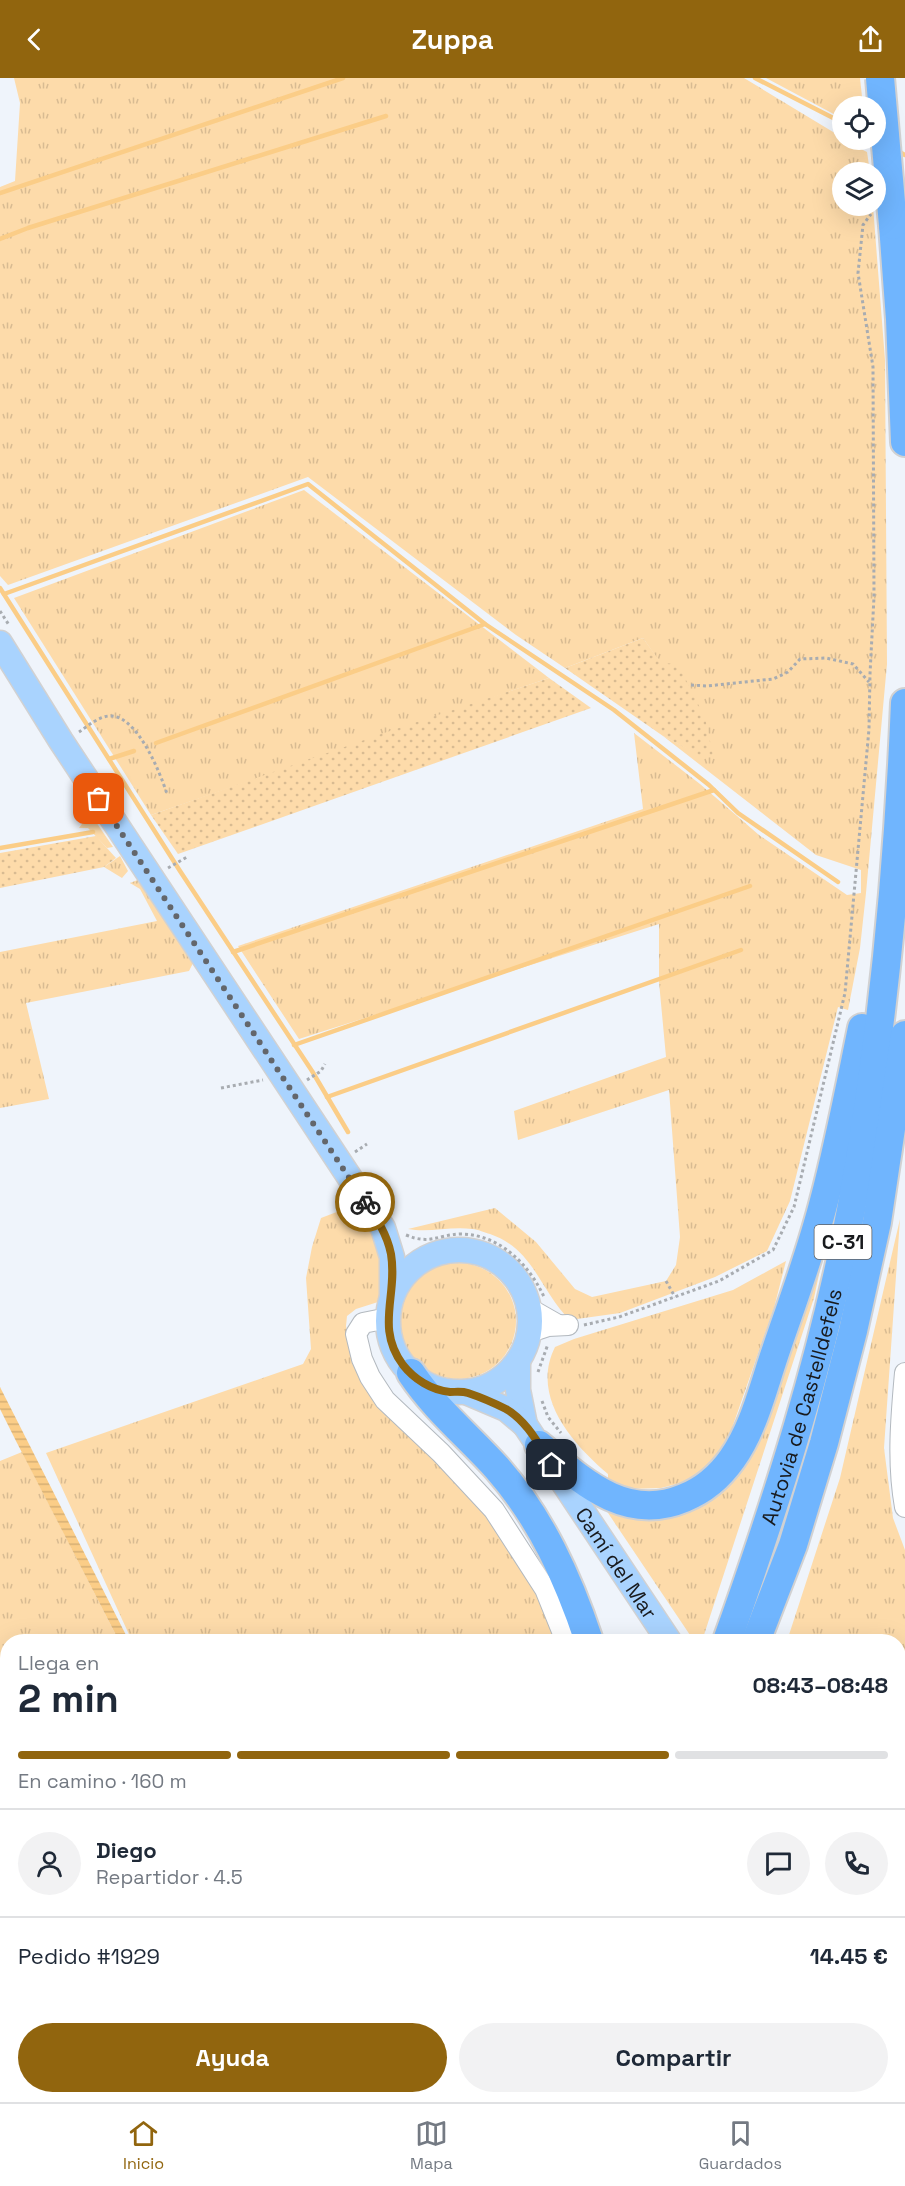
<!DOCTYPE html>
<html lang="es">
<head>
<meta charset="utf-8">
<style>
	:root { --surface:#fff; --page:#f2f2f3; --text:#1f2937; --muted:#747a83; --line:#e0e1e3; --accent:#91650e }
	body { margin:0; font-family:"Space Grotesk",sans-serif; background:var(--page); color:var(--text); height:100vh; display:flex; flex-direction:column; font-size:22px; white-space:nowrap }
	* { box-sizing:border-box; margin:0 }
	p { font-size:20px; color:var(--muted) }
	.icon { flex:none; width:33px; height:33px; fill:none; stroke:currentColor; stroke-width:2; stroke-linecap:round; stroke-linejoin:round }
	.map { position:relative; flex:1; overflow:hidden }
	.panel { position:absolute; left:0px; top:1556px; width:906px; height:470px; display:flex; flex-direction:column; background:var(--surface); border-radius:24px 24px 0 0; box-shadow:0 6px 24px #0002 }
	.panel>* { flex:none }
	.tools { position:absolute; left:832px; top:18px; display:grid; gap:12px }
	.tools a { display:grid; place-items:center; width:54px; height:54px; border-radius:50%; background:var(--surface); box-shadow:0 6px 24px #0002; font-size:30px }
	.pin { position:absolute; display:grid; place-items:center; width:51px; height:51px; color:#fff; margin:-26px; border-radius:12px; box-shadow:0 3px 9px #0006 }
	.courier { position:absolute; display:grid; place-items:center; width:60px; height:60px; margin:-30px; border:4px solid #91650e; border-radius:50%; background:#fff; color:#222; box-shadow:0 2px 8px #0007 }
	.summary em { font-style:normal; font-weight:700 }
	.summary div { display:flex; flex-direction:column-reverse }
	.summary { display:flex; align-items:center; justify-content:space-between; height:102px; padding:0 18px }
	h1 { font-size:39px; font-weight:700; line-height:45px }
	.bar { display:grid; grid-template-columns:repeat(4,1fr); gap:9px 6px; align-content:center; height:72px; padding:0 18px }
	.bar i { height:8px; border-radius:4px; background:var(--line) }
	.bar .on { background:var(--accent) }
	.bar p { grid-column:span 4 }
	.line { display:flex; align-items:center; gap:15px; padding:0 18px; border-top:2px solid var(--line) }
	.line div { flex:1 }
	.round { display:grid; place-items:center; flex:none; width:63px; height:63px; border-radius:32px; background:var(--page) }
	.cta { display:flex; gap:12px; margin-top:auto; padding:12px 18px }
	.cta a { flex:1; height:69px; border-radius:36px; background:var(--accent); color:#fff; font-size:24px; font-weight:700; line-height:69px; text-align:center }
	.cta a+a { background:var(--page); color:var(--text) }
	header { display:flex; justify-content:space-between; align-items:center; height:78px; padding:0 18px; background:var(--accent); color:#fff; font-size:27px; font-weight:700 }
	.tab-bar { display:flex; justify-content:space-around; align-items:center; height:84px; border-top:2px solid var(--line); background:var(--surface); font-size:16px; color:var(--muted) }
	.tab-bar a { display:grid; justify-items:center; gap:3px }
	.tab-bar .on { color:var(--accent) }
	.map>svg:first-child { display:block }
	.grass { fill:url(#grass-tufts) }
	.garden { fill:url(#garden-dots) }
	.water { fill:url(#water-rules) }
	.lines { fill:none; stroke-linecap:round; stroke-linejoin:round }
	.stream { stroke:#fbcd87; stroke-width:4.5 }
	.minor-casing { stroke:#b3b9bf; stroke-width:22 }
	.major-casing { stroke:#d1d1d2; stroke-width:27 }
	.highway-casing { stroke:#d1d1d2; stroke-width:32 }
	.path { stroke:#a8acb1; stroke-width:3; stroke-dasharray:3 3; stroke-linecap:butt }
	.minor { stroke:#fff; stroke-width:20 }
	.major { stroke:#a9d3fe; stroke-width:24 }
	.highway { stroke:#70b5fe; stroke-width:28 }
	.highway-bridge-casing { stroke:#d1d1d2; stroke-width:32; stroke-linecap:butt }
	.highway-bridge { stroke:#70b5fe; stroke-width:28 }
	.done { stroke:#63666b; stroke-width:6; stroke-dasharray:0 10.8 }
	.route { stroke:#91650e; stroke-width:8 }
	.labels { text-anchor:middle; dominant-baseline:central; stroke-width:5; stroke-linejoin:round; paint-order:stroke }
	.shield { fill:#fff; stroke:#5d5f61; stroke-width:1.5 }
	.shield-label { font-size:20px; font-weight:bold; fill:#181a1d }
	.street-label { font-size:21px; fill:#181a1d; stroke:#fff }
</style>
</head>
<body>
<header><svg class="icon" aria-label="back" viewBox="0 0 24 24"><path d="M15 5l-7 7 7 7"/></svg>Zuppa<svg class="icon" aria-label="share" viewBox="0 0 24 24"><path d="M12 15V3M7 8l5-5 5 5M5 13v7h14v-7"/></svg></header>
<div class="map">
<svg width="905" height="2024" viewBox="0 0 905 2024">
	<defs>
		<pattern id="grass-tufts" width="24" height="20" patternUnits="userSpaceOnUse" patternTransform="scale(1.5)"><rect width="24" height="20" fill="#fddbaa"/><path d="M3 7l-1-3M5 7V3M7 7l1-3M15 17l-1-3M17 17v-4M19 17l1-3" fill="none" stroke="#d8bb92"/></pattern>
		<pattern id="garden-dots" width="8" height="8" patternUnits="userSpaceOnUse" patternTransform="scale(1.5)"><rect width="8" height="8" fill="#fddbaa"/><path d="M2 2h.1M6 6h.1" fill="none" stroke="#d8bb92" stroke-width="1.8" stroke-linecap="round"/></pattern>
		<pattern id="water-rules" width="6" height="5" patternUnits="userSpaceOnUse" patternTransform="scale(1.5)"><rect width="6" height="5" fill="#fbcd87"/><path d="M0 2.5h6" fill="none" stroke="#d6af74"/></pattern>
	</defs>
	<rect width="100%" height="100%" fill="#eff4fb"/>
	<g class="grass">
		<path d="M 14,0 L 744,0 L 843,60 L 843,62 L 867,74 L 870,94 L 843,94 L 843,128 L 873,128 L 885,282 L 887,586 L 866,815 L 860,870 L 848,932 L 838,929 L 790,1123 L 767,1173 L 715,1199 L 620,1235 L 570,1242 C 540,1213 534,1171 490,1156 C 485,1155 478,1151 472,1151 C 451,1148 429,1155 408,1151 L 495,1130 L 536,1164 L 575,1211 L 592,1219 L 666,1203 L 676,1187 L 680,1159 L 669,1012 L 518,1062 L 514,1033 L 666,979 L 659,904 L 659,846 L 299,961 L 238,868 L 643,731 L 634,655 L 700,706 L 759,757 L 847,817 L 861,815 L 861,792 L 816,777 L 663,658 L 703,678 L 661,586 L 643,560 L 565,590 L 516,557 L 308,399 L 8,507 L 0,498 L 0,109 L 15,103 L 20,25 Z"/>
		<polygon points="766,0 860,0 863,28 843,28 843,41"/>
		<polygon points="304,412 549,600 151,737 14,520"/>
		<polygon points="87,739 94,741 113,769 107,770 88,750 79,750"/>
		<polygon points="120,778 128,793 122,800 104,789"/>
		<polygon points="140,801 194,883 189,893 26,925 49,1021 0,1030 0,874 157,843 140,811 130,805"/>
		<polygon points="847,1065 814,1220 702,1563 694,1563 604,1429 712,1417"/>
		<polygon points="355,1127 381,1167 383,1202 378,1224 356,1231 347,1238 346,1248 354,1284 429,1377 470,1418 516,1474 539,1511 556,1563 132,1563 46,1375 303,1286 311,1271 306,1200 312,1169 321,1140"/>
		<polygon points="900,1141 884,1370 893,1440 905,1472 905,1819 898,1818 898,1563 787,1563 840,1400"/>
		<path d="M 786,1183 L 774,1230 L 724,1373 L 693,1402 L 661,1410 L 629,1411 L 608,1406 L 608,1396 C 573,1366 530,1319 555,1269 L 574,1261 L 733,1212 Z"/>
		<circle cx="458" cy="1243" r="58"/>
		<polygon points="22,1374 119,1563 8,1563 7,1838 0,1820 0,1383"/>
		<polygon points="899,1857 905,1858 905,1965 899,1965"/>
		<polygon points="899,2002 905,2002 905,2024 726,2024 739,2018 898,2018"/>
		<polygon points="579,2018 675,2018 662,2024 575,2024"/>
	</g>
	<g class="garden">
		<polygon points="643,560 661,585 678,586 705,640 713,677 703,679 663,658 565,590"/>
		<polygon points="549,600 591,630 178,776 151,737 387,654"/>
		<polygon points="96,758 116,780 104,789 0,810 0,775"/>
	</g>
	<polygon class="water" points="0,1309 129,1563 119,1563 16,1363 0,1331"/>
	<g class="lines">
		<g class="stream">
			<polyline points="755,0 843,45"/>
			<polyline points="896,72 905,77"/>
			<polyline points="0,115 343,0"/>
			<polyline points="0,161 28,150 386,38"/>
			<polyline points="0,510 180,793 312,993 348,1054"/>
			<polyline points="4,516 308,406 485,546 614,632 709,707 738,735 838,804"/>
			<polyline points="156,665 485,546"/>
			<polyline points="109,681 134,673"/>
			<polyline points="0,770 93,754"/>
			<polyline points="233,874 714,712"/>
			<polyline points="294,967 750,808"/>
			<polyline points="327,1019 741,872"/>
			<polyline points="0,1854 8,1870"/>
			<polyline points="891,2018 905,2020"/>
			<polyline points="766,2024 780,2018"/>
		</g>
		<defs>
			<g id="minor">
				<polyline points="530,1231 558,1247"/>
				<polyline points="388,1240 363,1245 356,1256 362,1281 370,1299 385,1322 441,1375 494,1432 545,1511 566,1563"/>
				<polyline points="530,1254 548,1248 568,1247"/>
				<path d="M 905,1295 C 901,1339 897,1385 905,1429"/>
				<polyline points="471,2024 475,2018"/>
			</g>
			<g id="major">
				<polyline points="0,565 61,663 383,1150 392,1179 392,1218"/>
				<circle cx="459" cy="1243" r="71"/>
				<polyline points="518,1284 518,1312 525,1347"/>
				<path id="s1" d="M 466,1314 L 506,1331 L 525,1347 L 669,1563"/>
				<polyline points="898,1837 905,1838"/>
				<polyline points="898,1981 905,1980"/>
			</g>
			<g id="highway">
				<polyline points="893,147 900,241 905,364"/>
				<path d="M 411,1295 C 435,1331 468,1358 497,1390 C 541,1440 568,1500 589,1563"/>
				<path d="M 539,1367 C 581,1402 625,1445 684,1420 C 704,1412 720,1398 732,1381 C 754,1350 763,1310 775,1275 C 792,1225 811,1175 824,1123 C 839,1066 850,1008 862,950"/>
				<path id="s2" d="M 727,1563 C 777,1423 823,1279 851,1132 C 882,965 898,795 905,625"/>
				<polyline points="756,1563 793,1467 824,1365 853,1253 877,1144 905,957"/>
				<polyline points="508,2024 511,2018"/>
				<polyline points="544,2024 548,2018"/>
				<polyline points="683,2024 696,2018"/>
			</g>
		</defs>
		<use href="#minor" class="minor-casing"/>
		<use href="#major" class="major-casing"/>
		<use href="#highway" class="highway-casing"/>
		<g class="path">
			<polyline points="0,533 9,547"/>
			<polyline points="691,607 707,608 773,601 788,594 800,581 826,580 853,586 869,604"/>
			<path d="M 79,654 C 88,648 100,637 112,638 C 138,640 160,694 167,716"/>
			<polyline points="168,790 187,779"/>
			<polyline points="307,1002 321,993 325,986"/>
			<polyline points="221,1010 263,1002"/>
			<polyline points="355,1074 367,1066"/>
			<path d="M 406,1157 C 430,1167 437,1157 460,1156 C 499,1156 529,1186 544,1219"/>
			<polyline points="666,1203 675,1219"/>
			<polyline points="584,1247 619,1239 719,1203 773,1172 794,1129 845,915 869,651 870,596 874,519 873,289 858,195 863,147 871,136"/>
			<polyline points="538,1294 548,1266"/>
			<polyline points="542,1323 548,1339 561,1355"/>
			<polyline points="0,1835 8,1852"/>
			<polyline points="0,2015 8,2017"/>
			<polyline points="8,2018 30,2024"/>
			<polyline points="80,2018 83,2024"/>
		</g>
		<use href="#minor" class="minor"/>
		<use href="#major" class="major"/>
		<use href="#highway" class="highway"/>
		<defs>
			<polyline id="highway-bridge" points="880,0 893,147"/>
		</defs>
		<use href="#highway-bridge" class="highway-bridge-casing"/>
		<use href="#highway-bridge" class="highway-bridge"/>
	</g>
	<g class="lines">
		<polyline class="done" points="99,721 365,1124"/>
		<path class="route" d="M 365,1124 C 377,1141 387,1156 391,1176 C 398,1218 375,1249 403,1287 C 414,1301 431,1312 450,1314 C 456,1314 462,1313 468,1315 C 480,1319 494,1325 506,1331 C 527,1343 539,1367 552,1387"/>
	</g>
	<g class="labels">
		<rect class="shield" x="814.5" y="1147" width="57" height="34" rx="4.5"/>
		<g class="shield-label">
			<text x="843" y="1164">C-31</text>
		</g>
		<g class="street-label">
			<text stroke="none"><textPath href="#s2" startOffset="246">Autovia de Castelldefels</textPath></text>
			<text stroke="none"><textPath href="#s1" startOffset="234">Camí del Mar</textPath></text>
		</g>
	</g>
</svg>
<div class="tools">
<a><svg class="icon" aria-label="locate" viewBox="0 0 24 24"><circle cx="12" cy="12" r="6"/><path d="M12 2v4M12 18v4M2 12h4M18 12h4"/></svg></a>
<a><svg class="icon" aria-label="layers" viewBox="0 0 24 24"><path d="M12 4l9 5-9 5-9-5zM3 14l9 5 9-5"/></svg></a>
</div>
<div class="pin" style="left:99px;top:721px;background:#ea580c"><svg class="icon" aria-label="bag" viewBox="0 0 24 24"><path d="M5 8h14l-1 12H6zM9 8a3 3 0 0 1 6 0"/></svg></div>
<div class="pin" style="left:552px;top:1387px;background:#1f2937"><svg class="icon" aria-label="home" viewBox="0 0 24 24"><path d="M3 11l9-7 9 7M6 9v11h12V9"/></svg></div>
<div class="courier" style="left:365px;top:1124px"><svg class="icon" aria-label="bike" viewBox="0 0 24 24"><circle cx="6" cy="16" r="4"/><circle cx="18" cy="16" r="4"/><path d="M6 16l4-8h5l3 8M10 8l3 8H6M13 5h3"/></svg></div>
<section class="panel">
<div class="summary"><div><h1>2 min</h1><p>Llega en</p></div><em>08:43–08:48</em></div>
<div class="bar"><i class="on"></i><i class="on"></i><i class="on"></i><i></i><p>En camino · 160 m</p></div>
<div class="line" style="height:108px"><a class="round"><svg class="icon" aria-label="person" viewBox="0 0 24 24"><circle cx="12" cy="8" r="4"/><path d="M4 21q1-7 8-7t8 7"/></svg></a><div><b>Diego</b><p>Repartidor · 4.5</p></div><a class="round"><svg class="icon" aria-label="chat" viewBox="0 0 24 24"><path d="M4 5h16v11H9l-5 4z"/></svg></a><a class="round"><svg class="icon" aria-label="phone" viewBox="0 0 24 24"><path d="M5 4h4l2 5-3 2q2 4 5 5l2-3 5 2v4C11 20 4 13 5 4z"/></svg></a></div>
<div class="line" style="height:78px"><div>Pedido #1929</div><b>14.45 €</b></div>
<div class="cta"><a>Ayuda</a><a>Compartir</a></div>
</section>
</div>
<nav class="tab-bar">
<a class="on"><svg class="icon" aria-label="home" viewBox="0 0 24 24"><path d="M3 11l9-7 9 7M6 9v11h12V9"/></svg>Inicio</a>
<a><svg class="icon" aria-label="map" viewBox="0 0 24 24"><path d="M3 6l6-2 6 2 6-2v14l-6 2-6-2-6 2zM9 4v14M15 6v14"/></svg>Mapa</a>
<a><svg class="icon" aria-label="saved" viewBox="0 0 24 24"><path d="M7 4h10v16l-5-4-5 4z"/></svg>Guardados</a>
</nav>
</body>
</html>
